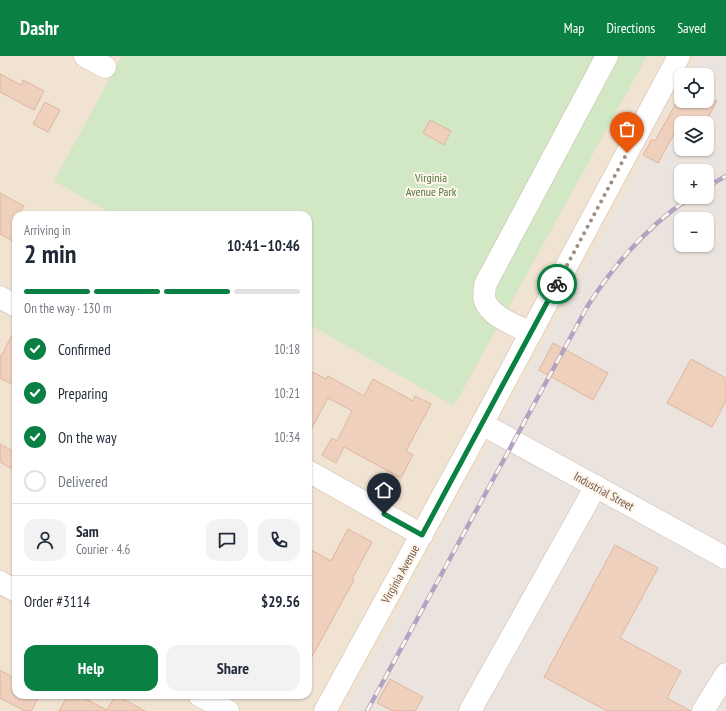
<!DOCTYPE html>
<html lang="en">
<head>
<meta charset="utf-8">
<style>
	:root { --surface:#fff; --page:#f2f2f3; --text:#1f2937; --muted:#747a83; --line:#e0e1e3; --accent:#0b8043 }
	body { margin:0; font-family:"PT Sans Narrow",sans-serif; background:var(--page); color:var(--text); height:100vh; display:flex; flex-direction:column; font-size:15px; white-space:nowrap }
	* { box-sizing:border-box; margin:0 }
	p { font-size:13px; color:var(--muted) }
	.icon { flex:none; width:22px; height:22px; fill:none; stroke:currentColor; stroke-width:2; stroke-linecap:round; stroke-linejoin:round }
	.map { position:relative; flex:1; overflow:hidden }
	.details { position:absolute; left:12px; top:155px; width:300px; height:488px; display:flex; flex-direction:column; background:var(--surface); border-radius:12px; box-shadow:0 1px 3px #0004 }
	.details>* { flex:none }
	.fabs { position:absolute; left:674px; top:12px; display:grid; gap:8px }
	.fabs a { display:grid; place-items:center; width:40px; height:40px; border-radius:8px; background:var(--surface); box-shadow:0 1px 3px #0004; font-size:20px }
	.pin { position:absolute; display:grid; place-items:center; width:34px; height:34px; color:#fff; margin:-41px -17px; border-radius:50% 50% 50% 0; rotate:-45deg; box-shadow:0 0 4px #0007 }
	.pin .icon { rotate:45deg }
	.courier { position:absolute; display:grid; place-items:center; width:40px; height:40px; margin:-20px; border:3px solid #0b8043; border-radius:50%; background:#fff; color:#222; box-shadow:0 1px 5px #0007 }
	.headline em { font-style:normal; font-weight:800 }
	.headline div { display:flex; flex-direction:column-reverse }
	.headline { display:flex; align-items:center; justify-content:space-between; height:68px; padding:0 12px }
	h1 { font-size:26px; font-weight:800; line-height:30px }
	.bar { display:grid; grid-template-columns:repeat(4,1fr); gap:6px 4px; align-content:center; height:48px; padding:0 12px }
	.bar i { height:5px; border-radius:3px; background:var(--line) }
	.bar .current { background:var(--accent) }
	.bar p { grid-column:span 4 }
	.line { display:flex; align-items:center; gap:10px; padding:0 12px; border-top:1px solid var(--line) }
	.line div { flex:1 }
	.round { display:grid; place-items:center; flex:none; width:42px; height:42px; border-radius:12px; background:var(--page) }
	ol { padding:0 12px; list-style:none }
	li { display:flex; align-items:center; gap:12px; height:44px }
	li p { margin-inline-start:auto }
	li .icon { padding:4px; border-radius:50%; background:var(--accent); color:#fff; stroke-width:4 }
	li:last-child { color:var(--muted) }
	li i { width:22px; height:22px; border:2px solid var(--line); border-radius:50% }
	.primary-button { display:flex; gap:8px; margin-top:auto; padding:8px 12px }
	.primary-button a { flex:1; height:46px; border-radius:12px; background:var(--accent); color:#fff; font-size:16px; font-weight:800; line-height:46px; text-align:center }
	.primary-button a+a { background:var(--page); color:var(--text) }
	header { display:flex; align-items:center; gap:24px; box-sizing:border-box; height:56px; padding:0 20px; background:var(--accent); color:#fff }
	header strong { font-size:19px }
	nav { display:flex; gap:22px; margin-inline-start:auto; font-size:14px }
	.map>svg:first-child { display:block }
	.residential { fill:#f1e3d2; fill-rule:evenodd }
	.industrial { fill:#eae3de; fill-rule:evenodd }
	.green { fill:#d2e7c3 }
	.building { fill:#eed0bd; stroke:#dfb69f }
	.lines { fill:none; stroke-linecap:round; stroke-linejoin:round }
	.minor-casing { stroke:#cdbbae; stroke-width:23 }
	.minor { stroke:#fff; stroke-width:22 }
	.rail-casing { stroke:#b3a3c2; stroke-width:4.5 }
	.rail { stroke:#fef5e9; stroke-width:3; stroke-dasharray:9; stroke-linecap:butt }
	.done { stroke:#a08e80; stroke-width:4; stroke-dasharray:0 7.2 }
	.route { stroke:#0b8043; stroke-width:5 }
	.labels { text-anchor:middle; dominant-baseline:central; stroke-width:4; stroke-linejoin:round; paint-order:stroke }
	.park-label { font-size:12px; fill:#547644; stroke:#fef5e9 }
	.street-label { font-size:12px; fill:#70584b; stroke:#fef5e9 }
</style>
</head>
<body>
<header>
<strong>Dashr</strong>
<nav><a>Map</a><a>Directions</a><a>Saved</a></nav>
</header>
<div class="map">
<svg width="726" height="655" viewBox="0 0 726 655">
	<rect width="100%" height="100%" fill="#faf1e3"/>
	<path class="residential" d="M 0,0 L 699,0 L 689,19 L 681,19 L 681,34 L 344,655 L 0,655 ZM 16,159 L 308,159 L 308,639 L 16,639 Z"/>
	<path class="industrial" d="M 699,0 L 726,0 L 726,655 L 344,655 L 681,34 L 681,45 L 707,45 L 707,19 L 689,19 ZM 681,67 L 707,67 L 707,93 L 681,93 ZM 681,115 L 707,115 L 707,141 L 681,141 ZM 681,163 L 707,163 L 707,189 L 681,189 Z"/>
	<polygon class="green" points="122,0 647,0 454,350 308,268 308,159 114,159 54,125"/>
	<g class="building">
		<polygon points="0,18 21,29 23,24 44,35 34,54 0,36"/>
		<polygon points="681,38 681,45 717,45 705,67 680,67 658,107 643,99 652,83 655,85"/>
		<polygon points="45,46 60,54 48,76 33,68"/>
		<polygon points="430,64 451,75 444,89 423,77"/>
		<polygon points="0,137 24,150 18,159 16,159 16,187 0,178"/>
		<polygon points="16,272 16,330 0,322 0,302"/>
		<polygon points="553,287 608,317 593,344 539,314"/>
		<polygon points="691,303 726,322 726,345 712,371 667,347"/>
		<polygon points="313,316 326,323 328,320 364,340 373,323 413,345 415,340 431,348 406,395 413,399 401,422 344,391 336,407 322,399 332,382 337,385 352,355 328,342 308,379 308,324"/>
		<polygon points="0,388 16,397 16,415 0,406"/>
		<polygon points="348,473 372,486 352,523 354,524 308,608 308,492 331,505"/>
		<polygon points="615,489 658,512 620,582 681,615 667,642 691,655 607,655 544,621"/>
		<polygon points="0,614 16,623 16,639 40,639 31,655 25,655 0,642"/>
		<polygon points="390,623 423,641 415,655 393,655 377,647"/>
		<polygon points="68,639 78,639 107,654 116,639 145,655 59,655"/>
	</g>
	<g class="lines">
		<defs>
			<g id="minor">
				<polyline points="85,0 105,11"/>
				<polyline points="0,241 16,250"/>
				<path d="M 531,277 C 516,269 492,262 485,245 C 483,241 485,234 485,229 L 607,0"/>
				<polyline points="482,368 726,502"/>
				<polyline points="308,415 422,479"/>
				<polyline points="0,526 16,535"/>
				<polyline points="199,639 228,655"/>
				<polyline points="325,655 482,368 679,0"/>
				<polyline points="470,655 596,430"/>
				<polyline points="703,655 726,618"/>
			</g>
		</defs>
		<use href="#minor" class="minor-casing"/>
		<use href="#minor" class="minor"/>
		<defs>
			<g id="rail">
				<polyline points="707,131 726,120"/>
				<path d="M 367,655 L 587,251 C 615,207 647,170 691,141"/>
			</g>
		</defs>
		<use href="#rail" class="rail-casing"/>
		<use href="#rail" class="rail"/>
	</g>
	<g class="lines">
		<polyline class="done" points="557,228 627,97"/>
		<polyline class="route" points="384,458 422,479 557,228"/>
	</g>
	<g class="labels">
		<g class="park-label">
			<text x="431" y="121">Virginia<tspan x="431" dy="14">Avenue Park</tspan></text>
		</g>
		<g class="street-label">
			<text transform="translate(604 435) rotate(29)">Industrial Street</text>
			<text transform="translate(400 518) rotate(-61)">Virginia Avenue</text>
		</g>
	</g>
</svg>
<div class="fabs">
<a><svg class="icon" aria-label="locate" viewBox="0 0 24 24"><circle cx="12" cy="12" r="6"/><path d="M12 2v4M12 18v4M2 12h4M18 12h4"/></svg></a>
<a><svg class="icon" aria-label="layers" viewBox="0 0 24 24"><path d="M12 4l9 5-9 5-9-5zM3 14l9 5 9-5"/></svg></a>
<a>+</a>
<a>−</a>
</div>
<div class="pin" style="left:627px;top:97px;background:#ea580c"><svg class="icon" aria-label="bag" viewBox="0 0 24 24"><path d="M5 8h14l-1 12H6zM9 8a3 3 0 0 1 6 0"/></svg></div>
<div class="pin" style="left:384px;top:458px;background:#1f2937"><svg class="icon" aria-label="home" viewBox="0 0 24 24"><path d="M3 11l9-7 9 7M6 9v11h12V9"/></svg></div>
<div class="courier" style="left:557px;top:228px"><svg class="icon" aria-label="bike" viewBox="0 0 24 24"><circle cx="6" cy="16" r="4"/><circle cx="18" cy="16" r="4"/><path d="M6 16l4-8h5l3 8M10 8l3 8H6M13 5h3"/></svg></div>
<section class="details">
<div class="headline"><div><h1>2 min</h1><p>Arriving in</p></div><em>10:41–10:46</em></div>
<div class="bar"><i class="current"></i><i class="current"></i><i class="current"></i><i></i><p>On the way · 130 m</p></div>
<ol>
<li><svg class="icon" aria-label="check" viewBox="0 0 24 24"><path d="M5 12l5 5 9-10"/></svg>Confirmed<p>10:18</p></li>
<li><svg class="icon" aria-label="check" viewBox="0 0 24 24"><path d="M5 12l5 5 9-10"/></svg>Preparing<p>10:21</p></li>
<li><svg class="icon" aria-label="check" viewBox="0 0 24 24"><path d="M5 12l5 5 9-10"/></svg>On the way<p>10:34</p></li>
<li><i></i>Delivered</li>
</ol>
<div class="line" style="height:72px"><a class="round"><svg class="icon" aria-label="person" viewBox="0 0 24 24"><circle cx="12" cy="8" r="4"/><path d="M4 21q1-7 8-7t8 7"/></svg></a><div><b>Sam</b><p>Courier · 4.6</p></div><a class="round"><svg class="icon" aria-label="chat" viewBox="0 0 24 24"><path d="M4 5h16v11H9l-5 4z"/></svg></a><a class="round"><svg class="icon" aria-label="phone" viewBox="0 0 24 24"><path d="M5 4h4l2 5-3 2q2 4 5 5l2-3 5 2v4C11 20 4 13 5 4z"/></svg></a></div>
<div class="line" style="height:52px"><div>Order #3114</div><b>$29.56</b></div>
<div class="primary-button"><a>Help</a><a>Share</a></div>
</section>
</div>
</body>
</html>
